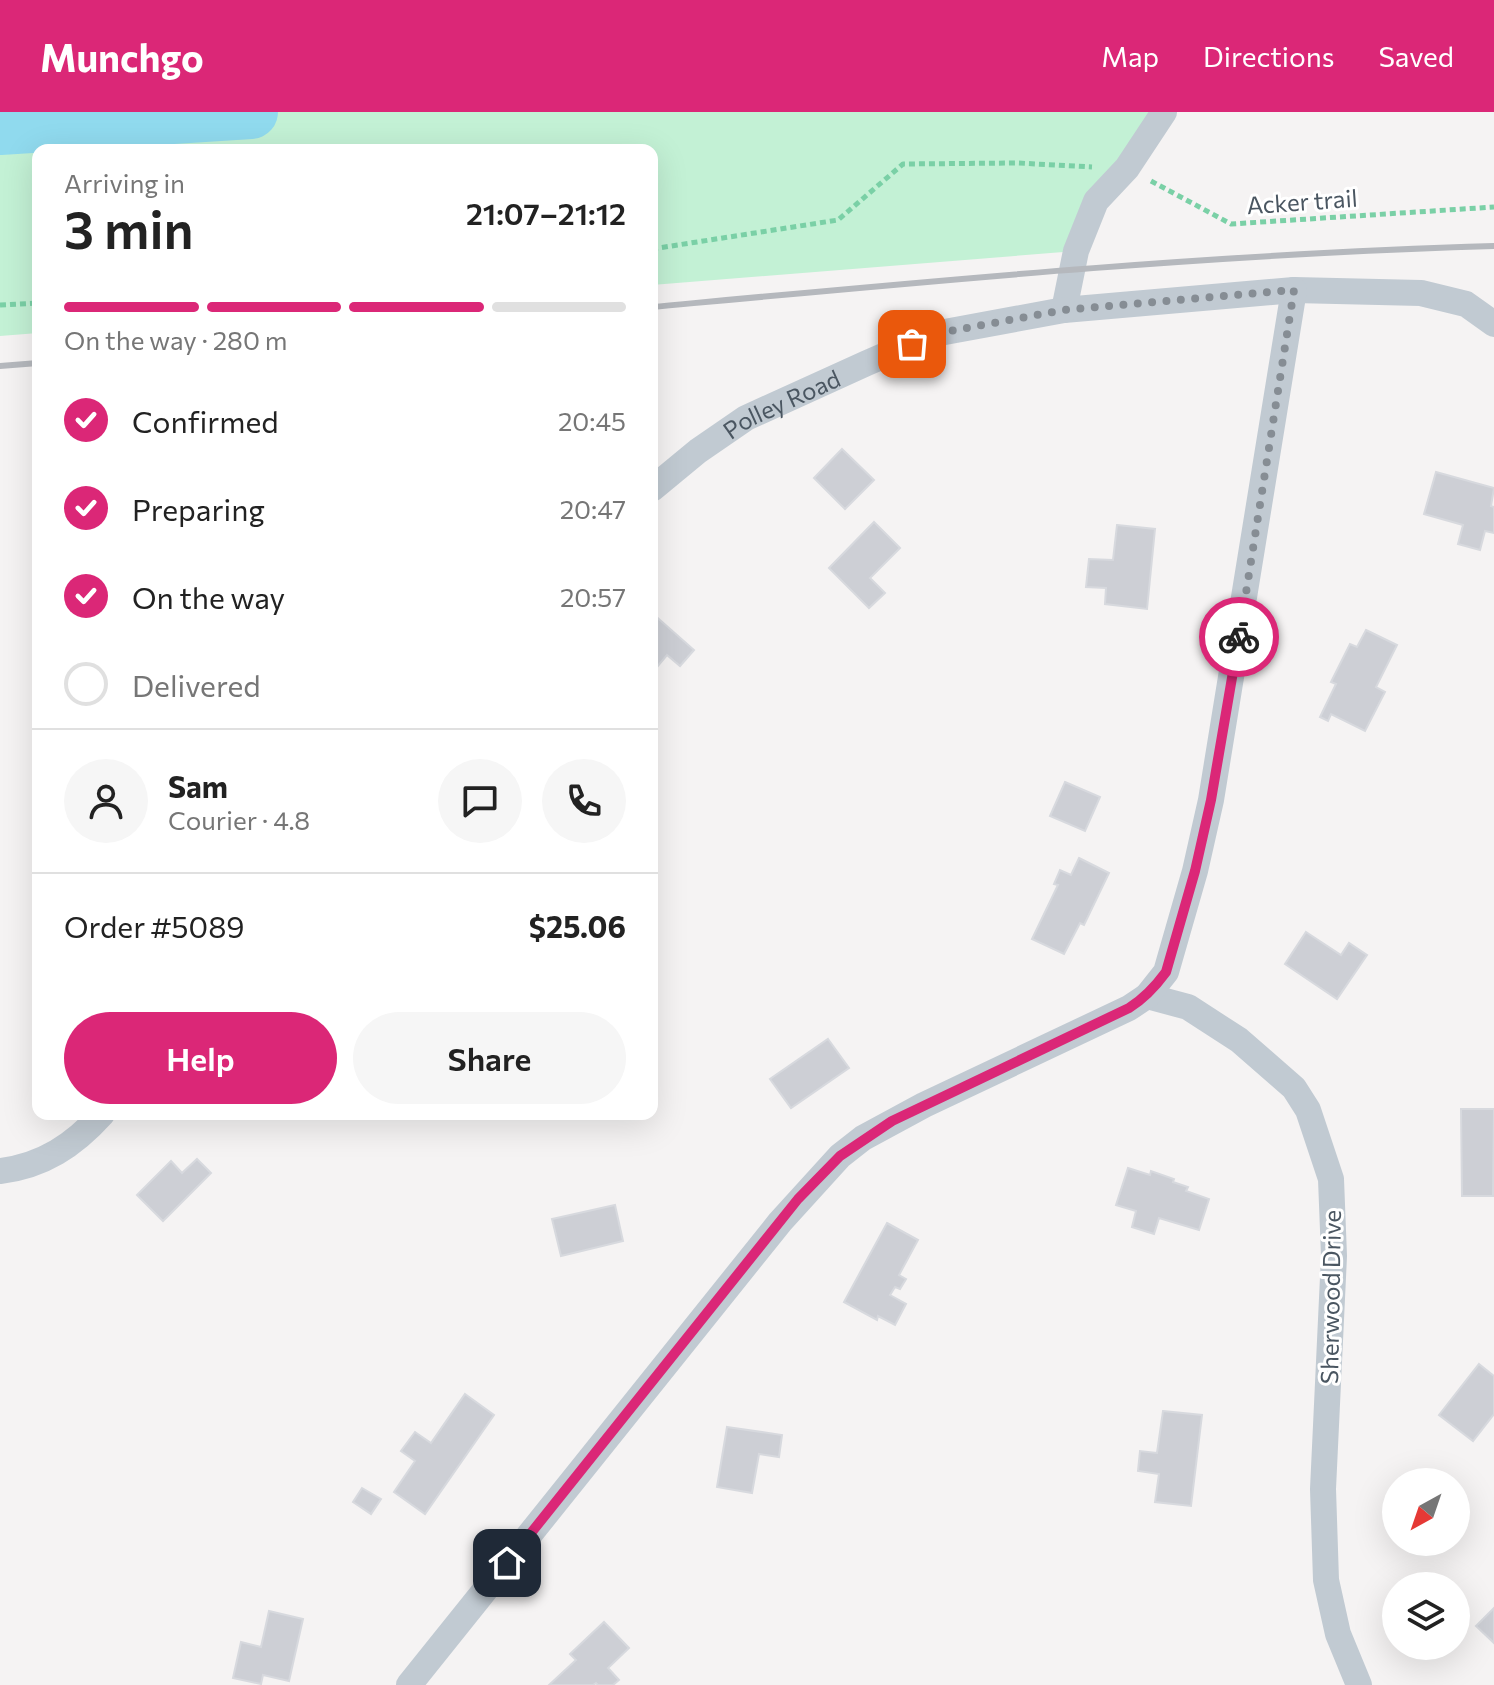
<!DOCTYPE html>
<html lang="en">
<head>
<meta charset="utf-8">
<style>
	:root { --surface:#fff; --page:#f6f6f6; --text:#222; --muted:#767676; --line:#e0e0e0; --accent:#db2777 }
	body { margin:0; font-family:Commissioner,sans-serif; background:var(--page); color:var(--text); height:100vh; display:flex; flex-direction:column; font-size:30px; white-space:nowrap }
	* { box-sizing:border-box; margin:0 }
	p { font-size:26px; color:var(--muted) }
	.icon { flex:none; width:44px; height:44px; fill:none; stroke:currentColor; stroke-width:2; stroke-linecap:round; stroke-linejoin:round }
	.map { position:relative; flex:1; overflow:hidden }
	.panel { position:absolute; left:32px; top:32px; width:626px; height:976px; display:flex; flex-direction:column; background:var(--surface); border-radius:16px; box-shadow:0 8px 32px #0002 }
	.panel>* { flex:none }
	.needle { width:52px; rotate:220deg }
	.controls { position:absolute; left:1382px; top:1356px; display:grid; gap:16px }
	.controls a { display:grid; place-items:center; width:88px; height:88px; border-radius:50%; background:var(--surface); box-shadow:0 8px 32px #0002; font-size:40px }
	.pin { position:absolute; display:grid; place-items:center; width:68px; height:68px; color:#fff; margin:-34px; border-radius:16px; box-shadow:0 4px 12px #0006 }
	.courier { position:absolute; display:grid; place-items:center; width:80px; height:80px; margin:-40px; border:6px solid #db2777; border-radius:50%; background:#fff; color:#222; box-shadow:0 2px 10px #0007 }
	.headline em { font-style:normal; font-weight:600 }
	.headline div { display:flex; flex-direction:column-reverse }
	.headline { display:flex; align-items:center; justify-content:space-between; height:136px; padding:0 32px }
	h1 { font-size:52px; font-weight:600; line-height:60px }
	.bar { display:grid; grid-template-columns:repeat(4,1fr); gap:12px 8px; align-content:center; height:96px; padding:0 32px }
	.bar i { height:10px; border-radius:6px; background:var(--line) }
	.bar .active { background:var(--accent) }
	.bar p { grid-column:span 4 }
	.line { display:flex; align-items:center; gap:20px; padding:0 32px; border-top:2px solid var(--line) }
	.line div { flex:1 }
	.round { display:grid; place-items:center; flex:none; width:84px; height:84px; border-radius:42px; background:var(--page) }
	ol { padding:0 32px; list-style:none }
	li { display:flex; align-items:center; gap:24px; height:88px }
	li p { margin-inline-start:auto }
	li .icon { padding:8px; border-radius:50%; background:var(--accent); color:#fff; stroke-width:4 }
	li:last-child { color:var(--muted) }
	li i { width:44px; height:44px; border:4px solid var(--line); border-radius:50% }
	.button { display:flex; gap:16px; margin-top:auto; padding:16px 32px }
	.button a { flex:1; height:92px; border-radius:48px; background:var(--accent); color:#fff; font-size:32px; font-weight:600; line-height:92px; text-align:center }
	.button a+a { background:var(--page); color:var(--text) }
	header { display:flex; align-items:center; gap:48px; box-sizing:border-box; height:112px; padding:0 40px; background:var(--accent); color:#fff }
	header strong { font-size:38px }
	nav { display:flex; gap:44px; margin-inline-start:auto; font-size:28px }
	.map>svg:first-child { display:block }
	.green { fill:#c3f1d5 }
	.lines { fill:none; stroke-linecap:round; stroke-linejoin:round }
	.river { stroke:#90daee; stroke-width:54 }
	.building { fill:#cdcfd5; stroke:#d7d9de; stroke-width:2 }
	.path { stroke:#7ad0a6; stroke-width:5; stroke-dasharray:6 4; stroke-linecap:butt }
	.street { stroke:#c1cad2; stroke-width:26 }
	.rail { stroke:#b5b8bd; stroke-width:6 }
	.done { stroke:#868d94; stroke-width:8; stroke-dasharray:0 14.4 }
	.route { stroke:#db2777; stroke-width:10 }
	.labels { text-anchor:middle; dominant-baseline:central; stroke-width:6; stroke-linejoin:round; paint-order:stroke }
	.street-label { font-size:24px; fill:#4a5661; stroke:#fff }
</style>
</head>
<body>
<header>
<strong>Munchgo</strong>
<nav><a>Map</a><a>Directions</a><a>Saved</a></nav>
</header>
<div class="map">
<svg width="1494" height="1573" viewBox="0 0 1494 1573">
	<rect width="100%" height="100%" fill="#f5f3f3"/>
	<polygon class="green" points="0,0 1151,0 1076,139 652,173 652,38 38,38 38,221 0,224"/>
	<g class="lines">
		<polyline class="river" points="0,16 251,0"/>
	</g>
	<g class="building">
		<polygon points="842,337 874,368 845,397 814,366"/>
		<polygon points="1436,360 1494,376 1491,394 1494,395 1494,421 1485,419 1480,438 1458,432 1463,413 1424,402"/>
		<polygon points="874,410 900,436 870,466 885,481 869,496 829,456"/>
		<polygon points="1117,413 1155,417 1147,497 1105,492 1106,476 1086,475 1089,447 1113,448"/>
		<polygon points="652,501 694,538 680,554 667,543 652,561"/>
		<polygon points="1366,518 1397,533 1376,575 1385,580 1365,619 1331,602 1328,609 1320,605 1336,572 1331,570 1350,532 1357,535"/>
		<polygon points="1065,670 1100,685 1085,719 1050,704"/>
		<polygon points="1079,746 1109,761 1084,813 1080,811 1064,842 1032,827 1058,773 1054,772 1060,758 1071,763"/>
		<polygon points="1306,820 1341,843 1349,831 1367,843 1337,887 1285,852"/>
		<polygon points="828,927 849,956 791,996 770,967"/>
		<polygon points="1461,997 1494,997 1493,1084 1462,1084"/>
		<polygon points="197,1047 211,1061 163,1109 137,1083 171,1049 182,1061"/>
		<polygon points="1128,1056 1150,1063 1151,1059 1174,1067 1173,1070 1188,1075 1186,1079 1209,1087 1199,1118 1159,1106 1154,1122 1132,1115 1136,1099 1116,1093"/>
		<polygon points="615,1093 623,1129 561,1144 552,1107"/>
		<polygon points="887,1111 918,1128 899,1163 906,1167 900,1177 895,1175 890,1183 906,1192 895,1213 878,1204 877,1208 844,1190"/>
		<polygon points="1479,1252 1494,1264 1494,1302 1473,1329 1439,1303"/>
		<polygon points="465,1282 494,1303 425,1402 394,1380 415,1349 401,1339 415,1320 431,1331"/>
		<polygon points="1163,1299 1202,1303 1191,1394 1155,1390 1159,1362 1138,1359 1140,1339 1157,1341"/>
		<polygon points="727,1315 782,1323 779,1345 759,1342 752,1381 717,1375"/>
		<polygon points="362,1376 381,1387 371,1402 353,1390"/>
		<polygon points="1494,1496 1494,1531 1476,1514"/>
		<polygon points="269,1499 303,1507 289,1569 263,1563 261,1572 233,1566 241,1530 261,1535"/>
		<polygon points="604,1510 629,1536 608,1556 619,1568 613,1573 598,1573 596,1571 593,1573 549,1573 576,1548 570,1542"/>
	</g>
	<g class="lines">
		<g class="path">
			<polyline points="1151,69 1231,112 1494,95"/>
			<polyline points="652,137 838,108 903,52 1018,51 1092,55"/>
			<polyline points="0,193 38,191"/>
		</g>
		<g class="street">
			<polyline points="1164,0 1127,56 1096,89 1076,139 1064,198 1294,178 1421,181 1466,192 1494,212"/>
			<path id="s1" d="M 652,377 L 698,339 L 746,306 L 867,251 L 934,222 L 1064,198"/>
			<polyline points="1147,884 1188,895 1239,928 1294,976 1308,998 1331,1067 1334,1144 1323,1377 1326,1468 1338,1522 1359,1573"/>
			<path d="M 0,1059 C 43,1054 74,1033 102,1002"/>
			<polyline points="409,1573 780,1110 840,1044 863,1026 924,993 1129,896 1147,884 1166,860 1195,759 1211,688 1294,178"/>
		</g>
		<g class="rail">
			<path d="M 652,195 C 932,169 1212,142 1494,134"/>
			<polyline points="0,254 38,251"/>
		</g>
	</g>
	<g class="lines">
		<polyline class="done" points="912,232 934,222 1064,198 1294,178 1239,525"/>
		<path class="route" d="M 507,1451 L 798,1087 L 840,1044 L 892,1009 L 1129,896 C 1145,886 1155,875 1166,860 L 1195,759 L 1211,688 L 1239,525"/>
	</g>
	<g class="labels">
		<g class="street-label">
			<text transform="translate(1302 89) rotate(-4)">Acker trail</text>
			<text stroke="none"><textPath href="#s1" startOffset="156">Polley Road</textPath></text>
			<text transform="translate(1330 1185) rotate(-89)">Sherwood Drive</text>
		</g>
	</g>
</svg>
<div class="controls">
<a><svg class="needle" viewBox="-14 -14 28 28"><path d="M0-13l5 13h-10z" fill="#e53935"/><path d="M0 13l5-13h-10z" fill="#767676"/></svg></a>
<a><svg class="icon" aria-label="layers" viewBox="0 0 24 24"><path d="M12 4l9 5-9 5-9-5zM3 14l9 5 9-5"/></svg></a>
</div>
<div class="pin" style="left:912px;top:232px;background:#ea580c"><svg class="icon" aria-label="bag" viewBox="0 0 24 24"><path d="M5 8h14l-1 12H6zM9 8a3 3 0 0 1 6 0"/></svg></div>
<div class="pin" style="left:507px;top:1451px;background:#1f2937"><svg class="icon" aria-label="home" viewBox="0 0 24 24"><path d="M3 11l9-7 9 7M6 9v11h12V9"/></svg></div>
<div class="courier" style="left:1239px;top:525px"><svg class="icon" aria-label="bike" viewBox="0 0 24 24"><circle cx="6" cy="16" r="4"/><circle cx="18" cy="16" r="4"/><path d="M6 16l4-8h5l3 8M10 8l3 8H6M13 5h3"/></svg></div>
<section class="panel">
<div class="headline"><div><h1>3 min</h1><p>Arriving in</p></div><em>21:07–21:12</em></div>
<div class="bar"><i class="active"></i><i class="active"></i><i class="active"></i><i></i><p>On the way · 280 m</p></div>
<ol>
<li><svg class="icon" aria-label="check" viewBox="0 0 24 24"><path d="M5 12l5 5 9-10"/></svg>Confirmed<p>20:45</p></li>
<li><svg class="icon" aria-label="check" viewBox="0 0 24 24"><path d="M5 12l5 5 9-10"/></svg>Preparing<p>20:47</p></li>
<li><svg class="icon" aria-label="check" viewBox="0 0 24 24"><path d="M5 12l5 5 9-10"/></svg>On the way<p>20:57</p></li>
<li><i></i>Delivered</li>
</ol>
<div class="line" style="height:144px"><a class="round"><svg class="icon" aria-label="person" viewBox="0 0 24 24"><circle cx="12" cy="8" r="4"/><path d="M4 21q1-7 8-7t8 7"/></svg></a><div><b>Sam</b><p>Courier · 4.8</p></div><a class="round"><svg class="icon" aria-label="chat" viewBox="0 0 24 24"><path d="M4 5h16v11H9l-5 4z"/></svg></a><a class="round"><svg class="icon" aria-label="phone" viewBox="0 0 24 24"><path d="M5 4h4l2 5-3 2q2 4 5 5l2-3 5 2v4C11 20 4 13 5 4z"/></svg></a></div>
<div class="line" style="height:104px"><div>Order #5089</div><b>$25.06</b></div>
<div class="button"><a>Help</a><a>Share</a></div>
</section>
</div>
</body>
</html>
